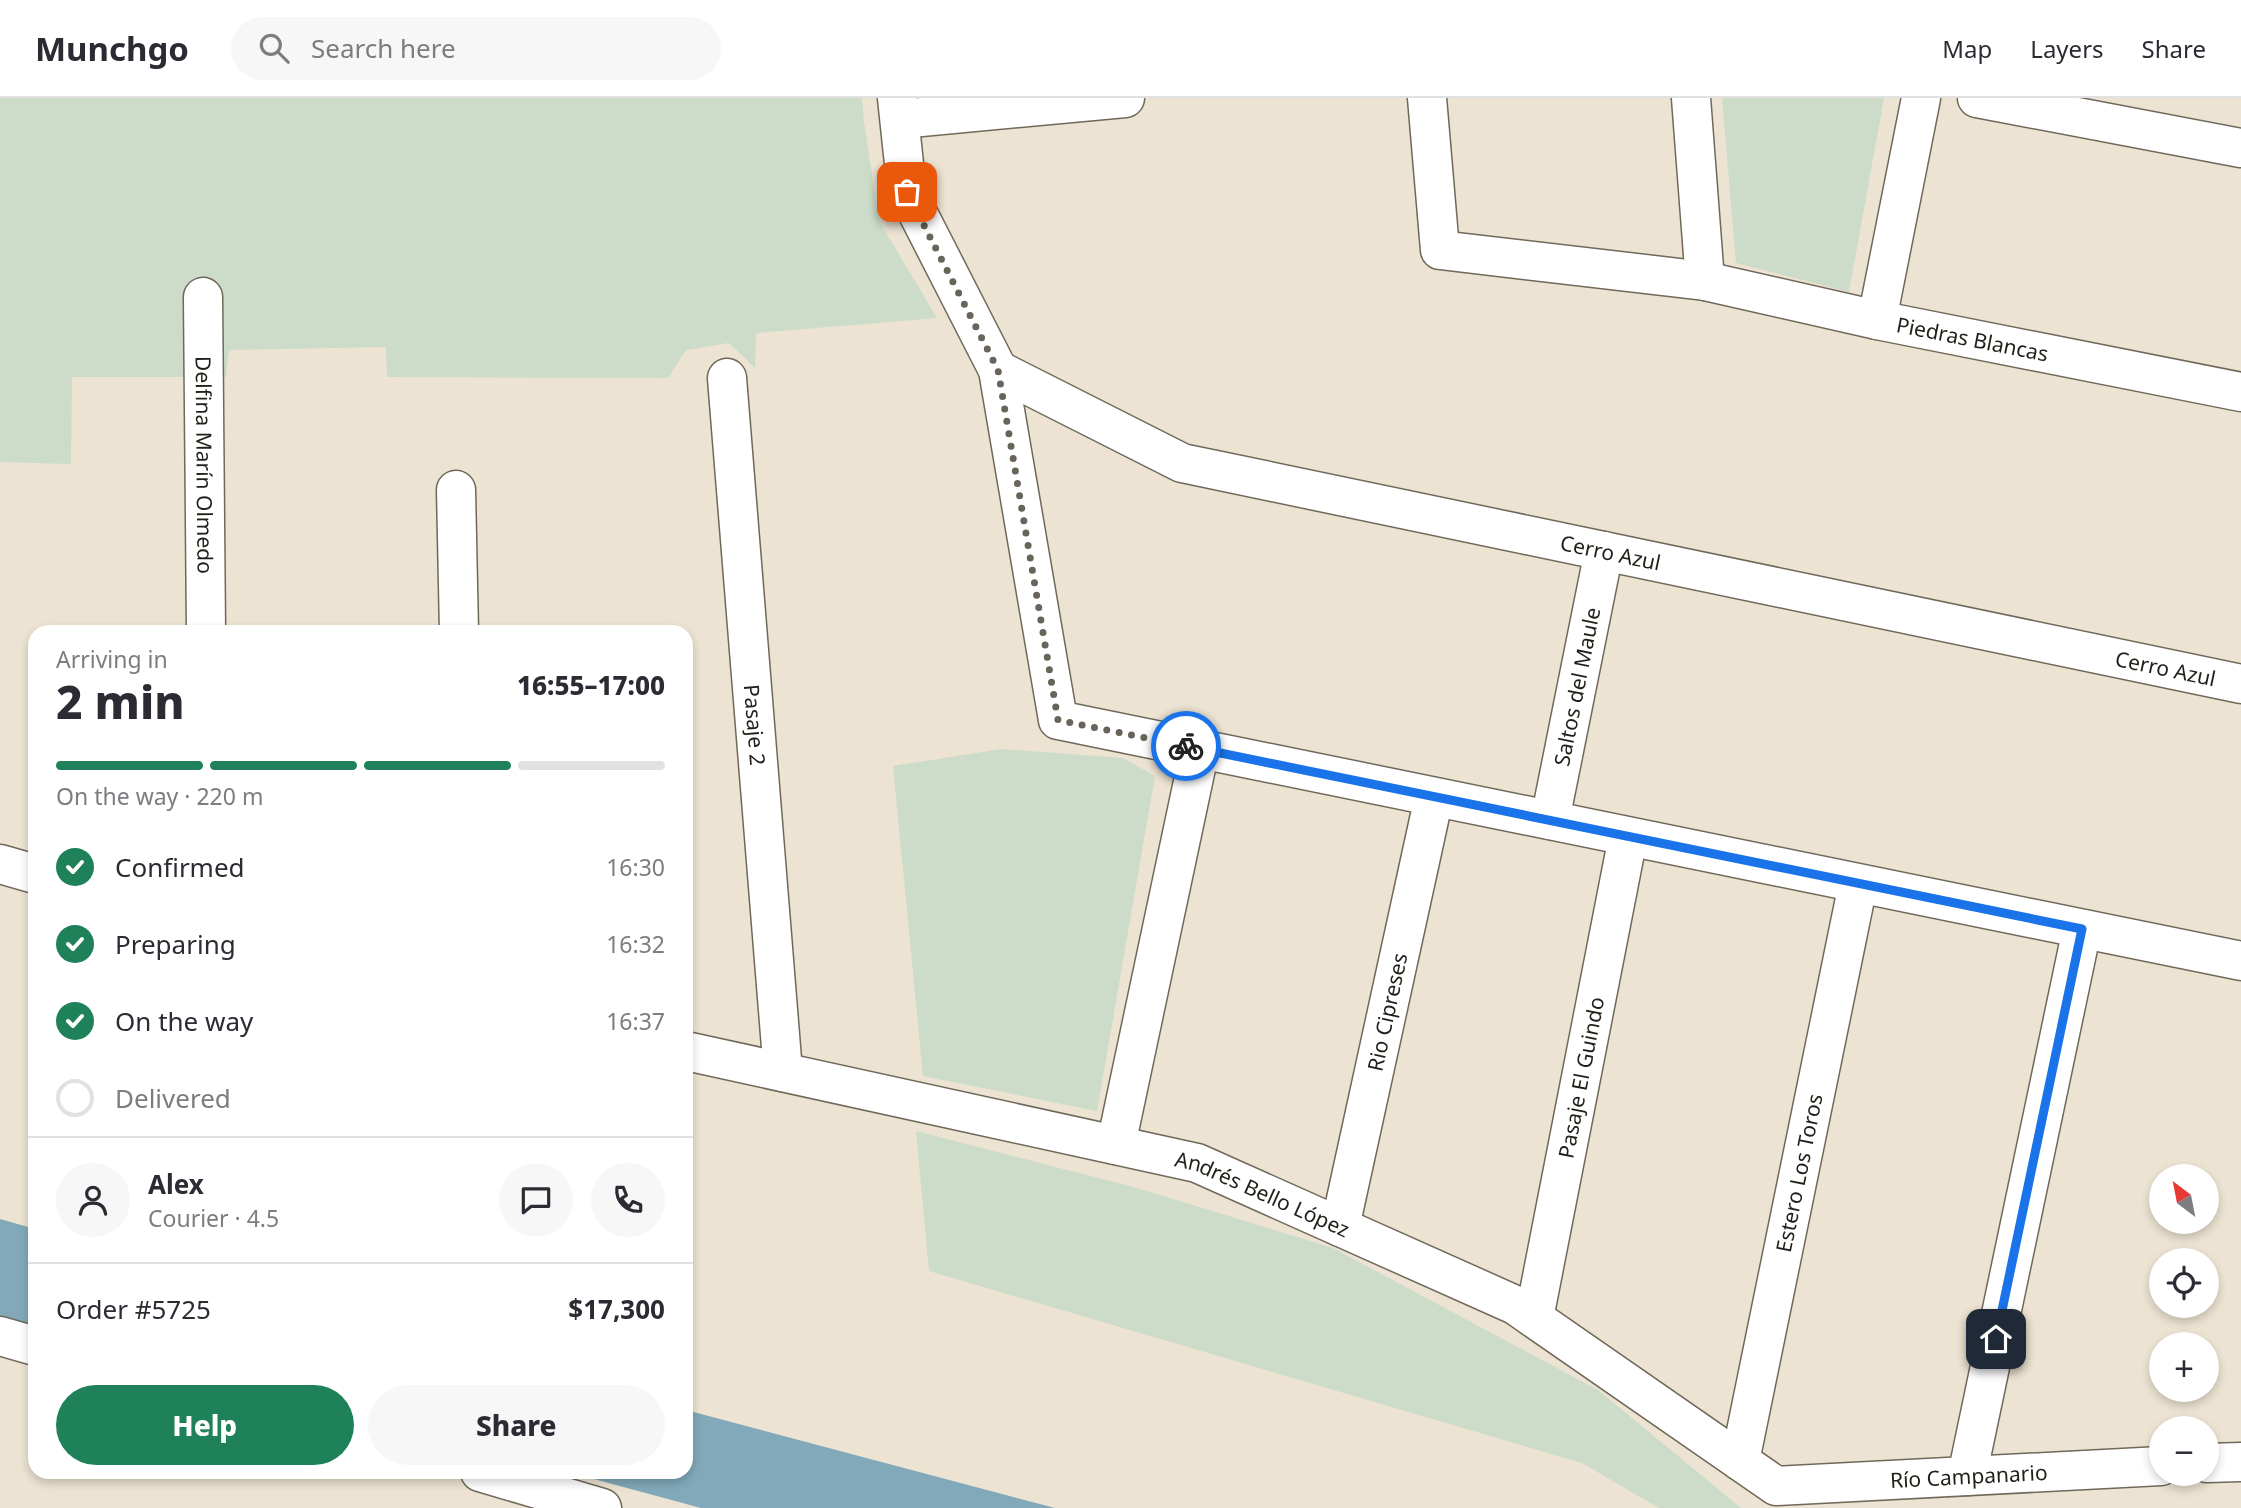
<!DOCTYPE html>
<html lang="en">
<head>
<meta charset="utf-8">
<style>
	:root { --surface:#fff; --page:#f7f7f7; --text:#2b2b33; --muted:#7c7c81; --line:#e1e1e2; --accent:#1f8159 }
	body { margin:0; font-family:"Noto Sans",sans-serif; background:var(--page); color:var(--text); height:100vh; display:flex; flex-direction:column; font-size:26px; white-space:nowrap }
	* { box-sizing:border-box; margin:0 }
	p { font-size:23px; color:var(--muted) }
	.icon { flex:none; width:38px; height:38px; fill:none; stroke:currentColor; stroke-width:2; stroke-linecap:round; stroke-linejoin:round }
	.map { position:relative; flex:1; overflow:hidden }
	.drawer { position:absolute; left:28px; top:527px; width:665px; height:854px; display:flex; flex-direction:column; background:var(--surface); border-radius:21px; box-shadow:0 4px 10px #0003 }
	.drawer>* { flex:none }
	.needle { width:46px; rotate:328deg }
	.tools { position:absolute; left:2149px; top:1066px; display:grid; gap:14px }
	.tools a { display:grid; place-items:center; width:70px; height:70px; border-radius:50%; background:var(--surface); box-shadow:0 4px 10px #0003; font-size:35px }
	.pin { position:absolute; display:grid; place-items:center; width:60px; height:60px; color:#fff; margin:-30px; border-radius:14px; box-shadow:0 4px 10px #0006 }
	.courier { position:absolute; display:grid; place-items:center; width:70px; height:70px; margin:-35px; border:5px solid #1a73e8; border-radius:50%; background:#fff; color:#222; box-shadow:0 2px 9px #0007 }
	.headline em { font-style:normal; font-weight:800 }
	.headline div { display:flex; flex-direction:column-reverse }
	.headline { display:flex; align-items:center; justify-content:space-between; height:119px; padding:0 28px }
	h1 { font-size:46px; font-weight:800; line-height:52px }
	.bar { display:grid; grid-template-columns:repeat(4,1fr); gap:10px 7px; align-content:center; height:84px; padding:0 28px }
	.bar i { height:9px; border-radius:5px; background:var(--line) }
	.bar .current { background:var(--accent) }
	.bar p { grid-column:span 4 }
	.line { display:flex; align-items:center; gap:18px; padding:0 28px; border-top:2px solid var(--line) }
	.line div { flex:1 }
	.round { display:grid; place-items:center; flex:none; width:74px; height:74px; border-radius:37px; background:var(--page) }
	ol { padding:0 28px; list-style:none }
	li { display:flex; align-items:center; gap:21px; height:77px }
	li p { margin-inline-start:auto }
	li .icon { padding:7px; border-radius:50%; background:var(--accent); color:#fff; stroke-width:4 }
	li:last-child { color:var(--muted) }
	li i { width:38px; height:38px; border:4px solid var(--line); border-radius:50% }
	.button { display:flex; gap:14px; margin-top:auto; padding:14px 28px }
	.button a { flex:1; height:80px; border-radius:42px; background:var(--accent); color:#fff; font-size:28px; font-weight:800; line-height:80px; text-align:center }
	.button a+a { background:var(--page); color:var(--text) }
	header { display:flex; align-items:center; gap:42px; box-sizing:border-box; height:98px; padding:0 35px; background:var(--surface); border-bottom:2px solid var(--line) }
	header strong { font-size:33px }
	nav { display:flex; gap:38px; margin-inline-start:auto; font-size:24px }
	.search { width:490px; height:63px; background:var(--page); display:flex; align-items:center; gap:18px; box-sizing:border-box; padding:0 24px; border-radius:38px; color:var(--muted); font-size:26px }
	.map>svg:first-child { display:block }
	.green { fill:#ccdcc8 }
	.water { fill:#82a9ba }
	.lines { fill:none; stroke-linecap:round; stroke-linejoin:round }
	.minor-casing { stroke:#70685a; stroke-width:41 }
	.minor { stroke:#fff; stroke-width:38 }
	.done { stroke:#69645a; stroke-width:7; stroke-dasharray:0 12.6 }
	.route { stroke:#1a73e8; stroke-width:9 }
	.labels { text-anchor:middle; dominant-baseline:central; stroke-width:5; stroke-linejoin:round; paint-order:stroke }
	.street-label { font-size:21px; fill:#221f19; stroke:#ece3d2 }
</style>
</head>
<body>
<header>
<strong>Munchgo</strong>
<div class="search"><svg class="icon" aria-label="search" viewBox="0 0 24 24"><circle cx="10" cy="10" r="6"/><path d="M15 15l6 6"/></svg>Search here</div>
<nav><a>Map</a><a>Layers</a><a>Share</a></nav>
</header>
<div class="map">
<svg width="2241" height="1410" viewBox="0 0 2241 1410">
	<rect width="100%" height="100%" fill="#ece3d2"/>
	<g class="green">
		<polygon points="0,0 862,0 864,24 879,123 937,220 756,235 755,270 729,245 686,252 668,280 387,279 386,249 229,252 226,279 72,279 71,366 0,364"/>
		<polygon points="1722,0 1884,0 1849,194 1736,165"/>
		<polygon points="1002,651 1123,660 1155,678 1097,1013 923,978 893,668"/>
		<polygon points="916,1033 1137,1090 1333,1150 1598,1292 1741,1410 1659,1410 1582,1365 929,1173"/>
	</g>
	<g class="water">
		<polygon points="0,1121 35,1131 35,1229 0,1219"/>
		<polygon points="686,1312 1055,1410 701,1410 568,1374 686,1374"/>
	</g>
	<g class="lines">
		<defs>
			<g id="minor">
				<polyline points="897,0 907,94 998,272 1058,622 2241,863"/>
				<path id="s1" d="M 1427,0 L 1440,152 L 1705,183 L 1877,222 L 2241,294"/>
				<polyline points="1691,0 1705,183"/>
				<polyline points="1977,0 2241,50"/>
				<polyline points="900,21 1125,0"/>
				<path id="s2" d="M 203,199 L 206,534"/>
				<polyline points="1877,222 1921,0"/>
				<path id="s3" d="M 998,272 L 1182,365 L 2241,586"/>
				<path id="s4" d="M 727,280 L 783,974"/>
				<polyline points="456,392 459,534"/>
				<path id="s5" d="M 1550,722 L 1604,453"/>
				<polyline points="0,766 35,776"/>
				<path id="s6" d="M 686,953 L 1197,1065 L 1515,1207 L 1776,1388 L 2161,1368"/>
				<polyline points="1116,1047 1200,651"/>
				<path id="s7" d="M 1340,1129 L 1434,699"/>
				<path id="s8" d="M 1534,1220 L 1628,739"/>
				<polyline points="0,1238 35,1248"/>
				<path id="s9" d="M 1740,1363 L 1858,786"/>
				<polyline points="2207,1365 2241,1364"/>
				<polyline points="480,1374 602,1410"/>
				<polyline points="1967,1378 2082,831"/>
			</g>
		</defs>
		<use href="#minor" class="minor-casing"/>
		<use href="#minor" class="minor"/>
	</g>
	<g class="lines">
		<polyline class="done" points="907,94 998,272 1058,622 1186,648"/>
		<polyline class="route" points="1186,648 2082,831 1996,1241"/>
	</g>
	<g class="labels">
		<g class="street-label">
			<text stroke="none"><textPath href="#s1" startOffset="693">Piedras Blancas</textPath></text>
			<text stroke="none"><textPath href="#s2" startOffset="168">Delfina Marín Olmedo</textPath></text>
			<text stroke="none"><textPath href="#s3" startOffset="644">Cerro Azul</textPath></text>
			<text stroke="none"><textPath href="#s3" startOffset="1211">Cerro Azul</textPath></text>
			<text stroke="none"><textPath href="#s5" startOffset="136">Saltos del Maule</textPath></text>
			<text stroke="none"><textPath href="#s4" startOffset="348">Pasaje 2</textPath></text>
			<text stroke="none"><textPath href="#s7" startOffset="220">Rio Cipreses</textPath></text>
			<text stroke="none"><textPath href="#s8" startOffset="245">Pasaje El Guindo</textPath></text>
			<text stroke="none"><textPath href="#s9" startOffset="294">Estero Los Toros</textPath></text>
			<text stroke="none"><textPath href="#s6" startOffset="595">Andrés Bello López</textPath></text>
			<text stroke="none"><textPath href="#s6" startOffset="1382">Río Campanario</textPath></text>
		</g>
	</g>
</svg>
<div class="tools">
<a><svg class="needle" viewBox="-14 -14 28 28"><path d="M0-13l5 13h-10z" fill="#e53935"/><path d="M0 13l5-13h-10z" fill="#7c7c81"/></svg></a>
<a><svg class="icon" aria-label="locate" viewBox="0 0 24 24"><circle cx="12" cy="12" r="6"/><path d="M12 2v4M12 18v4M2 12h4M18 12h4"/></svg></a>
<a>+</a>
<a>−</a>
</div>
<div class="pin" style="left:907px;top:94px;background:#ea580c"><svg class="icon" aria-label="bag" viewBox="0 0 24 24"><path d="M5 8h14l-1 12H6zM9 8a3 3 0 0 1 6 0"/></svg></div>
<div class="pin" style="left:1996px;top:1241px;background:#1f2937"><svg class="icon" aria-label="home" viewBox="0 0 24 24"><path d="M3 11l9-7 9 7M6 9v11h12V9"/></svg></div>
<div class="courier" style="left:1186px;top:648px"><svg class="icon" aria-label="bike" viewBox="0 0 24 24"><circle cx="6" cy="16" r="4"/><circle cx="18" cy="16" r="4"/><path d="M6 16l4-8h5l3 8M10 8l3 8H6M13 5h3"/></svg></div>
<section class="drawer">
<div class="headline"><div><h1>2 min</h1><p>Arriving in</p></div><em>16:55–17:00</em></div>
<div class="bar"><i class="current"></i><i class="current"></i><i class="current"></i><i></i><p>On the way · 220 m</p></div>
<ol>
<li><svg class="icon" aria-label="check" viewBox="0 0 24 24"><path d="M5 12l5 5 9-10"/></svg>Confirmed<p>16:30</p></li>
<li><svg class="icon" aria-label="check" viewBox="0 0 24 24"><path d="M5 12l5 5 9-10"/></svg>Preparing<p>16:32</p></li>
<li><svg class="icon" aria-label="check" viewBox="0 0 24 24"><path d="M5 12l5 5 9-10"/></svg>On the way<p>16:37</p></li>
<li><i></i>Delivered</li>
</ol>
<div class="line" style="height:126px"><a class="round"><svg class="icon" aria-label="person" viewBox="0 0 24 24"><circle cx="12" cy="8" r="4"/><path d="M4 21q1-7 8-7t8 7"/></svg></a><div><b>Alex</b><p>Courier · 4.5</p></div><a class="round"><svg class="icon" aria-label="chat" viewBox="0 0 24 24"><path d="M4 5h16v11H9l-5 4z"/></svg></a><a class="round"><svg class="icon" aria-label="phone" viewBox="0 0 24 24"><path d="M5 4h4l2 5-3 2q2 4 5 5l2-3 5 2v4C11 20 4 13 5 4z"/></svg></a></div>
<div class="line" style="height:91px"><div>Order #5725</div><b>$17,300</b></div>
<div class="button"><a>Help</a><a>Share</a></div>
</section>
</div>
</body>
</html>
